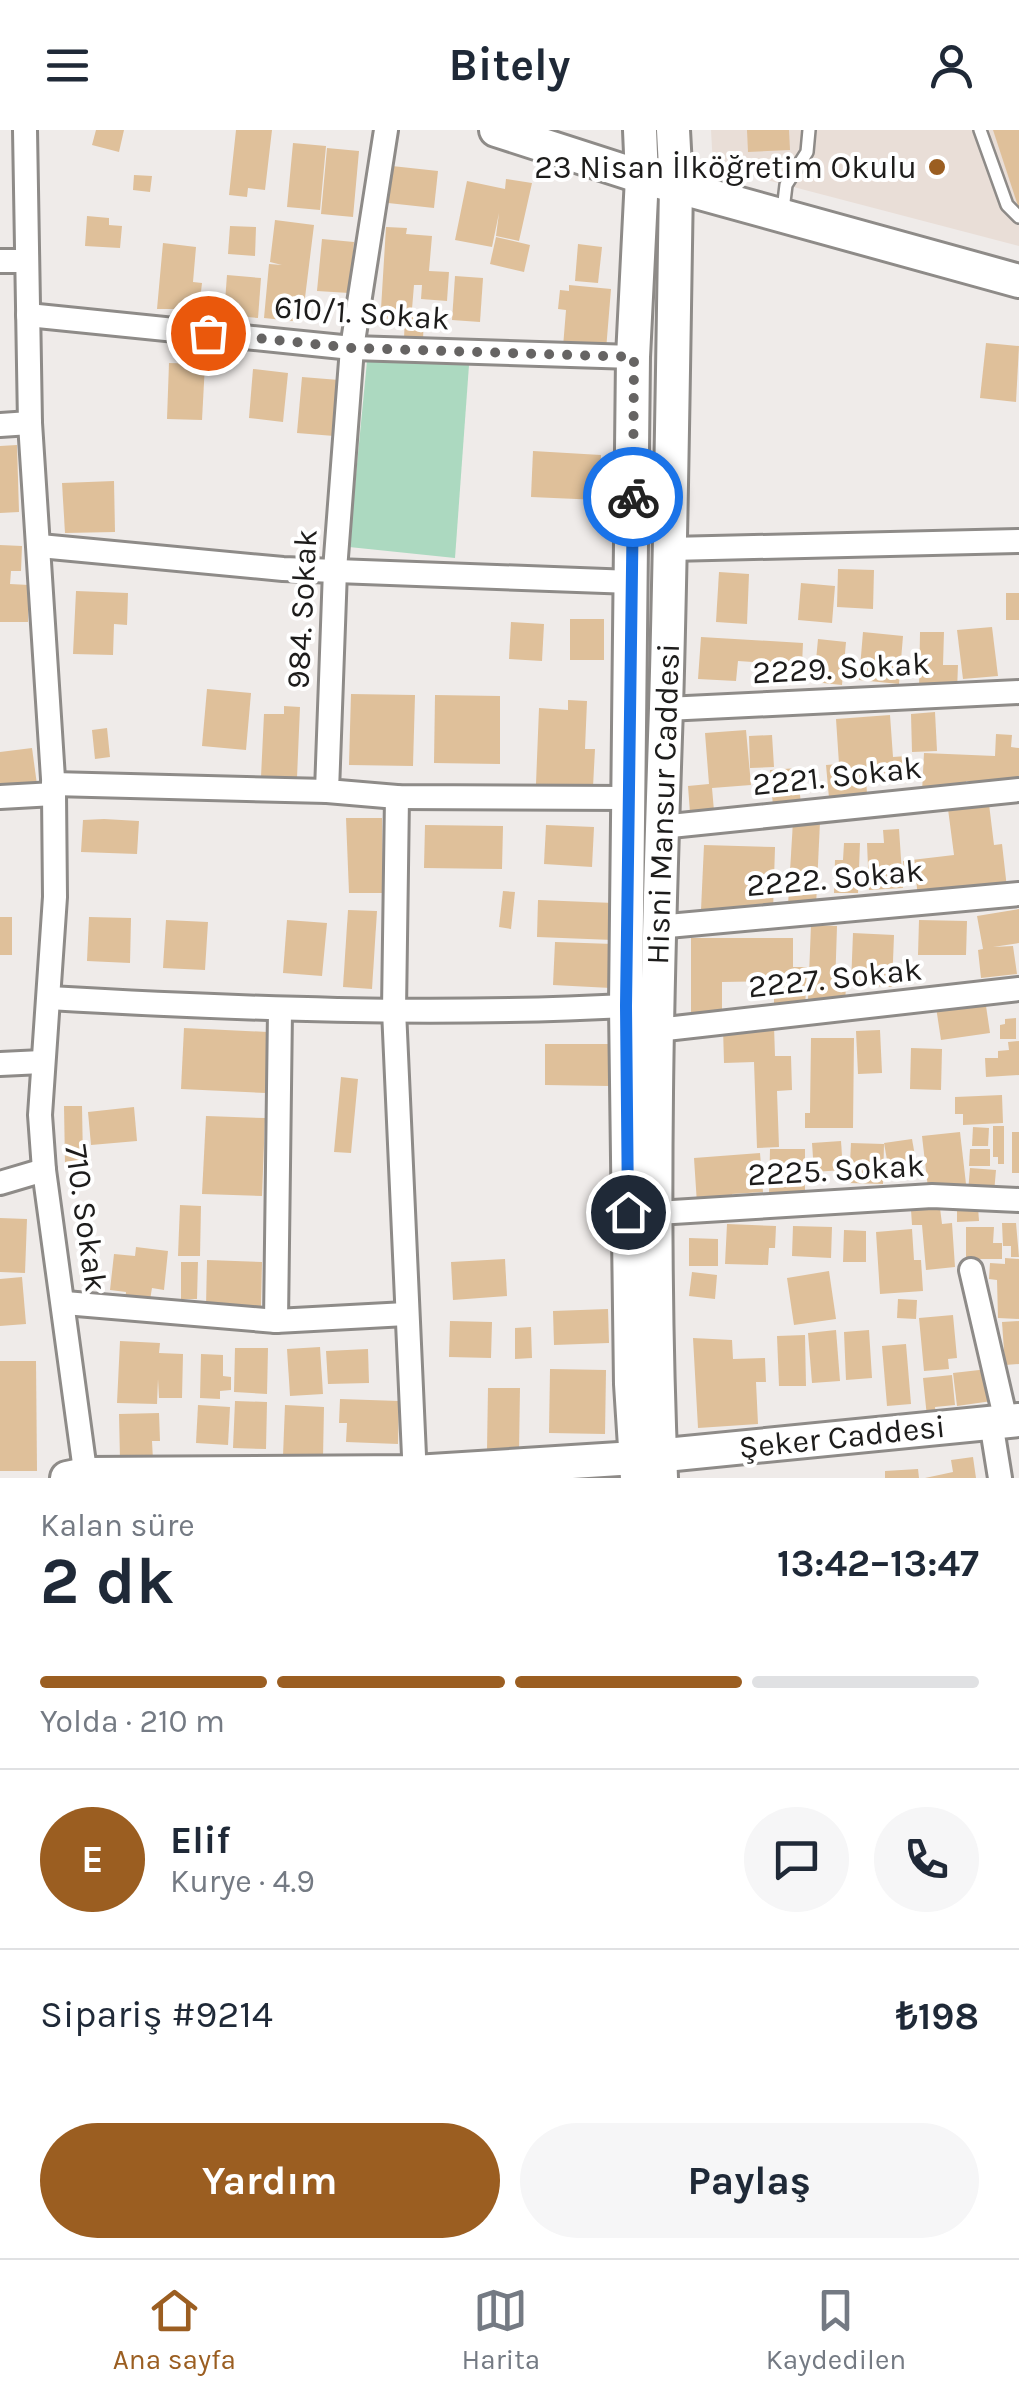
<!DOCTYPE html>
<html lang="tr">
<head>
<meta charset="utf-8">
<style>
	:root { --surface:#fff; --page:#f6f6f7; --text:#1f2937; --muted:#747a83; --line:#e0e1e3; --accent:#9b5e21 }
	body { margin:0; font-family:Karla,sans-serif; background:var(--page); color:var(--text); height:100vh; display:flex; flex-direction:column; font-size:38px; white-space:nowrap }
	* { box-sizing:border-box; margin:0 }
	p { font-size:32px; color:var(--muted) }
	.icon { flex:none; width:55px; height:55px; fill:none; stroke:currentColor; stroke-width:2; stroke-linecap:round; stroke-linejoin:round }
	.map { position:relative; height:1348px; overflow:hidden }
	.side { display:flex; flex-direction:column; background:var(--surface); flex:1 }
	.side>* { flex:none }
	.pin { position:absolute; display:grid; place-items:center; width:85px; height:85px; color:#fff; margin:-42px; border:5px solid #fff; border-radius:50%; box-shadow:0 2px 10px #0007 }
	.courier { position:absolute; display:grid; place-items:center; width:100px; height:100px; margin:-50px; border:8px solid #1a73e8; border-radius:50%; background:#fff; color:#222; box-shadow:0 2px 12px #0007 }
	.overview em { font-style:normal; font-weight:700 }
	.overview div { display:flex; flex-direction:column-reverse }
	.overview { display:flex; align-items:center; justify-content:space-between; height:170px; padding:0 40px }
	h1 { font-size:65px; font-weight:700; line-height:75px }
	.bar { display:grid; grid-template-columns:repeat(4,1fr); gap:15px 10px; align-content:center; height:120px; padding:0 40px }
	.bar i { height:12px; border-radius:8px; background:var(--line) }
	.bar .on { background:var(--accent) }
	.bar p { grid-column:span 4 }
	.line { display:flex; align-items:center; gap:25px; padding:0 40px; border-top:2px solid var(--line) }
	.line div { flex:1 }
	.round { display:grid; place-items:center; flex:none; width:105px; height:105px; border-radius:52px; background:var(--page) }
	.cta { display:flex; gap:20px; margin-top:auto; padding:20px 40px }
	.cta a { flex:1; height:115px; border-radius:60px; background:var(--accent); color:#fff; font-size:40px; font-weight:700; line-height:115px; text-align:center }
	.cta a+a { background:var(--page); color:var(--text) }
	header { display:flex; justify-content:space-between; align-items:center; height:130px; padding:0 40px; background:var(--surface); font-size:45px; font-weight:700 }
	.tab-bar { display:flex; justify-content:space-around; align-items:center; height:140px; border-top:2px solid var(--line); background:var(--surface); font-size:28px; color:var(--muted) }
	.tab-bar a { display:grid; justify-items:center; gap:5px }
	.tab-bar .on { color:var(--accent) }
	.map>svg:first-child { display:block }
	.built { fill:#e9ded7 }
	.green { fill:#acd9c0 }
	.building { fill:#dfc09a }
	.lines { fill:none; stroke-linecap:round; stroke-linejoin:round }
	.lane-casing { stroke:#8e8b88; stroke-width:16 }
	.street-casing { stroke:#8e8b88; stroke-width:28 }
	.secondary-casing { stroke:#8e8b88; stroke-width:38 }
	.lane { stroke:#fff; stroke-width:11 }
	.street { stroke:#fff; stroke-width:22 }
	.secondary { stroke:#fff; stroke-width:32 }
	.done { stroke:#666463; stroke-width:10; stroke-dasharray:0 18 }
	.route { stroke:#1a73e8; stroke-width:12 }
	.poi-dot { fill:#9b5e21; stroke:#fff; stroke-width:4 }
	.labels { text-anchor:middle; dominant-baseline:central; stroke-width:8; stroke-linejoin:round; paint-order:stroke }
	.poi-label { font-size:32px; fill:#1d1c1b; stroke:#fff; text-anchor:end }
	.street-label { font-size:32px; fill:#1d1c1b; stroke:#fff }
</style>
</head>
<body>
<header><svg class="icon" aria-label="menu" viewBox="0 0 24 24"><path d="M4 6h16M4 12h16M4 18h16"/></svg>Bitely<svg class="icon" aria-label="person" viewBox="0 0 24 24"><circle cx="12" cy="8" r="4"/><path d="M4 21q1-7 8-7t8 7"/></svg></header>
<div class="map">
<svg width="1019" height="1348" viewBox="0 0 1019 1348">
	<rect width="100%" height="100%" fill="#efebe9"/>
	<polygon class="built" points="711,0 1019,0 1019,116 713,36"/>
	<polygon class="green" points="367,231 469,235 455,428 349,417"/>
	<g class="building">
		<polygon points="96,0 124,0 119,22 92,15"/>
		<polygon points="236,0 272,0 265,60 248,58 247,67 229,65"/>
		<polygon points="747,0 789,0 790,20 748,22"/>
		<polygon points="993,0 1019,0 1019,76 1018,76"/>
		<polygon points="293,13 326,16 320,80 287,77"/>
		<polygon points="327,18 359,21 353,87 321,84"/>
		<polygon points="392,36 438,41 434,78 388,73"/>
		<polygon points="134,45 152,46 150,62 133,60"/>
		<polygon points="506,49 532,53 519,111 496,106 499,83 492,117 455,110 467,51 505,59"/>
		<polygon points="87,86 109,88 109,95 122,96 120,118 85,116"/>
		<polygon points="275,90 314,95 302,192 264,188 269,134 282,135 270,132"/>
		<polygon points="230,96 256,97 255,126 228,124"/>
		<polygon points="386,97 407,98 406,104 432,106 429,141 449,142 447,171 421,169 422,155 414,155 412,179 402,179 401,196 380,195"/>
		<polygon points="496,107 530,115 524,142 490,134"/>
		<polygon points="322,109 354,112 349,163 317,161"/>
		<polygon points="163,113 196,117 193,152 202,153 199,179 157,179"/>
		<polygon points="578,114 602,117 598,153 575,151"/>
		<polygon points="227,145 261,148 258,188 224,185"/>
		<polygon points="455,146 483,148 480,192 452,190"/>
		<polygon points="569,155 611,159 606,220 563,217 566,180 558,179 560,160 569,161"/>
		<polygon points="405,181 424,182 423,211 404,210"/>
		<polygon points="986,213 1019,216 1016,272 980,268"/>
		<polygon points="169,233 205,234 202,290 167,289"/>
		<polygon points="253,239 288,243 283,292 249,288"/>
		<polygon points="302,247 339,250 334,306 297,303"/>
		<polygon points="17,315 19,382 0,383 0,316"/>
		<polygon points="533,321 601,325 599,370 531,367"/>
		<polygon points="114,351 115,402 65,403 62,353"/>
		<polygon points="0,415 22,416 21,441 11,441 10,454 29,455 28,492 0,492"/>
		<polygon points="838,439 874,440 873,479 837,477"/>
		<polygon points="719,442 749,444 747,494 716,492"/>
		<polygon points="801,453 835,456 832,493 798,490"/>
		<polygon points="76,461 128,463 127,495 114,494 113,525 73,524"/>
		<rect x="1006" y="463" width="13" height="27"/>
		<rect x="570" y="489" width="34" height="41"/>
		<polygon points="511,492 544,494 542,531 509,529"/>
		<polygon points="992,497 998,546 963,549 957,500"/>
		<polygon points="863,502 903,506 899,554 859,550"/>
		<polygon points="920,502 944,502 943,535 958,535 957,561 919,560"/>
		<polygon points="701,507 803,513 802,535 738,531 736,551 698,549"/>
		<polygon points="818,509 846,512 842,555 814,552"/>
		<polygon points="207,559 251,563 246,620 202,616"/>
		<polygon points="351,564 415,565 413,636 349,635"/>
		<polygon points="435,565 500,566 500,634 434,633"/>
		<polygon points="568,570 587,571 585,619 595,619 593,657 536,654 539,578 568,580"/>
		<polygon points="284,576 300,577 297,648 261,647 264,584 284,584"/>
		<polygon points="935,582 937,621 912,622 911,584"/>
		<polygon points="890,585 893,627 907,626 909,652 890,654 889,643 866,645 867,665 829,668 826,635 839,634 836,589"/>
		<polygon points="107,598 110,627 95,629 92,600"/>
		<polygon points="746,600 751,655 712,658 714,681 690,683 688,656 709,654 705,603"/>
		<polygon points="996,604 1012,605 1011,617 1019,618 1019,653 966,651 966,662 922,662 924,623 995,626"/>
		<polygon points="772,605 774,637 750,638 749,606"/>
		<polygon points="32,618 38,662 0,664 0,622"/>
		<polygon points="797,638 801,674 773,676 770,640"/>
		<polygon points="989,674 994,715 1002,714 1007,758 918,769 916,748 905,750 903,731 954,725 948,679"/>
		<polygon points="346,688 382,688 383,763 349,763"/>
		<polygon points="104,689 139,691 137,724 81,722 83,690"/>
		<polygon points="793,691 820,692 816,776 788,775"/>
		<polygon points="425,695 503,696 502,739 424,738"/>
		<polygon points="546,695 594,697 592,737 544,734"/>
		<polygon points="899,699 903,758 869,760 867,713 884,713 883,700"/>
		<polygon points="844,713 860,713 858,763 834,763 835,730 843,730"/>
		<polygon points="704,715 775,717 773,782 701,780"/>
		<polygon points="503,761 515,762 511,799 499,797"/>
		<polygon points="538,770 614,773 613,810 537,807"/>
		<polygon points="1019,779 1019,813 993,817 1013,816 1017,844 981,848 978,820 983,819 977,786"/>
		<polygon points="348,780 377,781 372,859 343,857"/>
		<rect x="0" y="787" width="12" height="38"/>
		<polygon points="89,787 131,788 130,833 87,831"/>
		<polygon points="166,790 208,792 205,840 163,838"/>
		<polygon points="287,790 327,793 322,846 283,843"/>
		<polygon points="919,790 967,791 966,825 918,825"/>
		<polygon points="811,795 837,796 835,858 846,858 845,871 808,870"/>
		<polygon points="853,803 894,805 892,857 851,855"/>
		<polygon points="691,808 793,808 793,837 807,837 805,879 774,882 774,851 722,852 722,890 691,891"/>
		<polygon points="555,812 613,814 611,858 553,855"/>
		<polygon points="985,869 990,903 941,910 936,877"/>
		<polygon points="1016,888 1016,909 1000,909 1000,895 1005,894 1005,889"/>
		<polygon points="774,896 775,926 791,926 792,960 777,961 779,1017 757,1018 754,932 724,933 723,898"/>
		<polygon points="184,898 268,902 266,963 181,959"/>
		<polygon points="880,900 882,943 858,944 856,901"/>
		<polygon points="811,908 854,908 853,998 805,998 805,983 810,983"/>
		<polygon points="1019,911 1019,945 986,947 985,928 998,928 998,921 1009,920 1008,912"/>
		<polygon points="545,914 610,914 609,956 545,955"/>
		<polygon points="911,918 942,919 941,960 910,959"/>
		<polygon points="341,947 358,949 351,1023 334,1022"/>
		<polygon points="1002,965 1003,993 963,995 963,984 955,984 955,967"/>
		<polygon points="64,976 82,976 83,1032 65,1033"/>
		<polygon points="134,977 137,1011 91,1015 88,982"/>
		<polygon points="206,986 265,988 262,1066 202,1064"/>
		<polygon points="993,996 1004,996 1004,1034 998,1034 998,1027 993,1027"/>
		<polygon points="973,997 989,998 988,1016 972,1016"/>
		<polygon points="960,1002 966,1054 928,1058 922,1006"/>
		<rect x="1012" y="1002" width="7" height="41"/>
		<polygon points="912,1009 918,1043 890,1047 884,1013"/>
		<polygon points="841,1011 843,1040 814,1042 812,1013"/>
		<polygon points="851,1013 884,1014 883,1054 849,1053"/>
		<polygon points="770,1019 805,1019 805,1065 769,1064"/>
		<polygon points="970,1019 990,1019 990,1036 969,1036"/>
		<polygon points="760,1023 763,1062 732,1064 733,1071 697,1074 694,1028"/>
		<polygon points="970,1038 996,1040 994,1063 968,1062"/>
		<polygon points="180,1075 201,1076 200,1126 178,1126"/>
		<polygon points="978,1077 979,1091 957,1092 957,1078"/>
		<polygon points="940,1078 942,1094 952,1093 955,1137 926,1140 922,1095 912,1095 911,1080"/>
		<polygon points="0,1088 27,1089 25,1143 0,1142"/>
		<polygon points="1002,1093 1016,1093 1019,1127 1011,1127 1011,1116 1003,1116"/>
		<polygon points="727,1094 776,1096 775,1118 769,1118 768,1135 725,1134"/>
		<polygon points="793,1096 832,1097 831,1128 792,1126"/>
		<polygon points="966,1097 994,1097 993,1113 1002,1113 1002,1129 966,1129"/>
		<polygon points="912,1099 914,1130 921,1130 923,1161 880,1164 876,1102"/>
		<polygon points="844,1100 866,1101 866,1132 843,1132"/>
		<polygon points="689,1108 718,1109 718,1136 689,1136"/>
		<polygon points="136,1117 168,1121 164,1160 152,1158 149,1176 125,1173 126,1162 110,1160 114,1124 135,1126"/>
		<polygon points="1005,1128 1019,1129 1019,1189 998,1188 997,1150 989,1149 990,1133 1005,1134"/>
		<polygon points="505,1129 507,1166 453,1170 451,1132"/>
		<polygon points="207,1130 262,1132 261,1178 206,1177"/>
		<polygon points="181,1132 198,1132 197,1169 181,1169"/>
		<polygon points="829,1141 836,1189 794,1195 787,1148"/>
		<polygon points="692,1142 717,1145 715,1169 689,1166"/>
		<polygon points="22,1147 26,1194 0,1196 0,1149"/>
		<polygon points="898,1169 917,1170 916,1189 897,1188"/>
		<polygon points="608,1179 609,1213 554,1215 553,1181"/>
		<polygon points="953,1185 957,1228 948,1229 949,1239 924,1241 919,1188"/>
		<polygon points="450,1191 492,1192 491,1228 449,1227"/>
		<polygon points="1019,1191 1019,1234 1005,1235 1002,1192"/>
		<polygon points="531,1197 532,1228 515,1229 515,1198"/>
		<polygon points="836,1200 840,1251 812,1253 808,1203"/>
		<polygon points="869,1200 872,1248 846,1250 844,1202"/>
		<polygon points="805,1205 806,1256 779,1256 777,1206"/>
		<polygon points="693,1208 732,1210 733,1229 765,1228 766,1252 756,1252 758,1294 698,1298"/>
		<polygon points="120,1211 160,1213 159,1223 183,1224 182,1268 159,1268 158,1249 157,1274 117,1273"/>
		<polygon points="906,1214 911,1274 887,1276 882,1216"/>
		<polygon points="320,1217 323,1264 290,1266 287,1219"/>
		<polygon points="235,1218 268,1218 267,1264 234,1262"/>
		<polygon points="368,1219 369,1253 328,1254 326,1221"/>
		<polygon points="201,1224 223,1225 223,1246 231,1247 231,1260 220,1261 220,1269 200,1268"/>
		<polygon points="0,1231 36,1231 37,1341 0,1341"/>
		<polygon points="550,1239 606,1240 605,1304 549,1303"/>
		<polygon points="988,1239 992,1271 957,1276 953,1243"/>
		<polygon points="952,1245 955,1275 935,1277 936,1286 927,1287 923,1248"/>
		<polygon points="488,1258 520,1258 519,1321 487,1320"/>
		<polygon points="340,1269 399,1271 398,1314 346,1312 347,1293 339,1293"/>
		<polygon points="235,1271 267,1272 266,1319 233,1318"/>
		<polygon points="198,1275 230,1277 228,1315 196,1313"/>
		<polygon points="285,1275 324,1277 323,1327 283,1326"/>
		<polygon points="159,1283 160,1311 152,1311 153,1330 120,1330 119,1284"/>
		<polygon points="973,1327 976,1348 925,1348 953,1342 951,1330"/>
		<polygon points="918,1339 919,1348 885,1348 885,1341"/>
	</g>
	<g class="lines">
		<defs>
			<g id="lane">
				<polyline points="980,0 1007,75 1019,87"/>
				<polyline points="783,80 786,55 807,22 809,0"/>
			</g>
			<g id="street">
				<polyline points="25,0 30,293 54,664 55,767 40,985 44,1040 86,1348"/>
				<polyline points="386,0 352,218 335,440 327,661 397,667 629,668"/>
				<polyline points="0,131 27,131"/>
				<polyline points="28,185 352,218 633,227"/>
				<polyline points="0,295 30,293"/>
				<polyline points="40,416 283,439 632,452"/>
				<polyline points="670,419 1019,411"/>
				<polyline points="666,579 1019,562"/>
				<polyline points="53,654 327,661"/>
				<polyline points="0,667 54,664"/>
				<polyline points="397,667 394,880 415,1348"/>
				<polyline points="661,697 1019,660"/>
				<polyline points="657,797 1019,764"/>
				<path d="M 49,868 C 241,879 433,886 626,876"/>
				<polyline points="657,900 1019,859"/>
				<polyline points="0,934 42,932"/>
				<polyline points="0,1053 44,1040"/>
				<polyline points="657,1083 932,1066 1019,1070"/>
				<polyline points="971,1140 1006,1291"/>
				<polyline points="65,1173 276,1191 406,1184"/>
				<polyline points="276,1191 280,881"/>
				<polyline points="991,1292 1000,1348"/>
			</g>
			<g id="secondary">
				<polyline points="496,0 642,47 1019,151"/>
				<polyline points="67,1348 86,1344 415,1342 635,1328 1019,1290"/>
				<polyline points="637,1348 631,1254 626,876 633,227 642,47 640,0"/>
				<path d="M 661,1348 C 650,1092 657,834 666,578 C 671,404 673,230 676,56 L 673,0"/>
			</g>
		</defs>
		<use href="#lane" class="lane-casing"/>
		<use href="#street" class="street-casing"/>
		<use href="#secondary" class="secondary-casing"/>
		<use href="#lane" class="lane"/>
		<use href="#street" class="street"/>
		<use href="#secondary" class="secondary"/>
	</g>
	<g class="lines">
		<polyline class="done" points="208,203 352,218 634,227 633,367"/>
		<polyline class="route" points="628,1082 626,876 633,367"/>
	</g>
	<circle class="poi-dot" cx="937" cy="37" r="10"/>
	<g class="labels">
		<g class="poi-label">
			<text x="917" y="37">23 Nisan İlköğretim Okulu</text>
		</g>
		<g class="street-label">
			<text transform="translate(362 183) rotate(4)">610/1. Sokak</text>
			<text transform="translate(302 479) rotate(-87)">984. Sokak</text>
			<text transform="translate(841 538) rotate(-3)">2229. Sokak</text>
			<text transform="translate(837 646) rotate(-6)">2221. Sokak</text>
			<text transform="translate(663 674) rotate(-88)">Hisni Mansur Caddesi</text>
			<text transform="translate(835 748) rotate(-5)">2222. Sokak</text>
			<text transform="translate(835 848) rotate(-6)">2227. Sokak</text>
			<text transform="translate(836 1040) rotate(-3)">2225. Sokak</text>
			<text transform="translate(86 1088) rotate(82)">710. Sokak</text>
			<text transform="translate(842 1307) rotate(-6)">Şeker Caddesi</text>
		</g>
	</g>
</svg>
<div class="pin" style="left:208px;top:203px;background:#ea580c"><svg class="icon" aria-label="bag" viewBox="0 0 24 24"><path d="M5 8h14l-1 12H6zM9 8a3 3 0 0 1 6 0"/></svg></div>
<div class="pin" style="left:628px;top:1082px;background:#1f2937"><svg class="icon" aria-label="home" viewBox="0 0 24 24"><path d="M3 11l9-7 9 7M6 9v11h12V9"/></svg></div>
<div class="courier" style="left:633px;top:367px"><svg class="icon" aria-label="bike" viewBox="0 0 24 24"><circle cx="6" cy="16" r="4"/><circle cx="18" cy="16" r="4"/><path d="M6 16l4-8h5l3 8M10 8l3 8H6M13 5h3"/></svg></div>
</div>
<section class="side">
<div class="overview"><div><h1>2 dk</h1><p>Kalan süre</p></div><em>13:42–13:47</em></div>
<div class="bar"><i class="on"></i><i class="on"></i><i class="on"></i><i></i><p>Yolda · 210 m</p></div>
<div class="line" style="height:180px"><b class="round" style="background:var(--accent);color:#fff">E</b><div><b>Elif</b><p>Kurye · 4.9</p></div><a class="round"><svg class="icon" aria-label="chat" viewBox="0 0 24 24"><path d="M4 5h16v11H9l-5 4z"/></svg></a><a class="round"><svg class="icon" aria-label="phone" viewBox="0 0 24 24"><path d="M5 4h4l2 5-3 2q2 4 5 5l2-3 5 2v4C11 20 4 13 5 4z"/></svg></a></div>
<div class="line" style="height:130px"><div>Sipariş #9214</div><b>₺198</b></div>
<div class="cta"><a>Yardım</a><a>Paylaş</a></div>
</section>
<nav class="tab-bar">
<a class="on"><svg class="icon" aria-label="home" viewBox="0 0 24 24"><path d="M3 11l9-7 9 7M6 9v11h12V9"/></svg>Ana sayfa</a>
<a><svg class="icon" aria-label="map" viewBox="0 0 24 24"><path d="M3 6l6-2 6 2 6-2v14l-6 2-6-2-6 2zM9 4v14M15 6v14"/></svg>Harita</a>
<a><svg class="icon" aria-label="saved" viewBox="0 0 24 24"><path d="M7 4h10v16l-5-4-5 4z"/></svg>Kaydedilen</a>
</nav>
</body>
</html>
